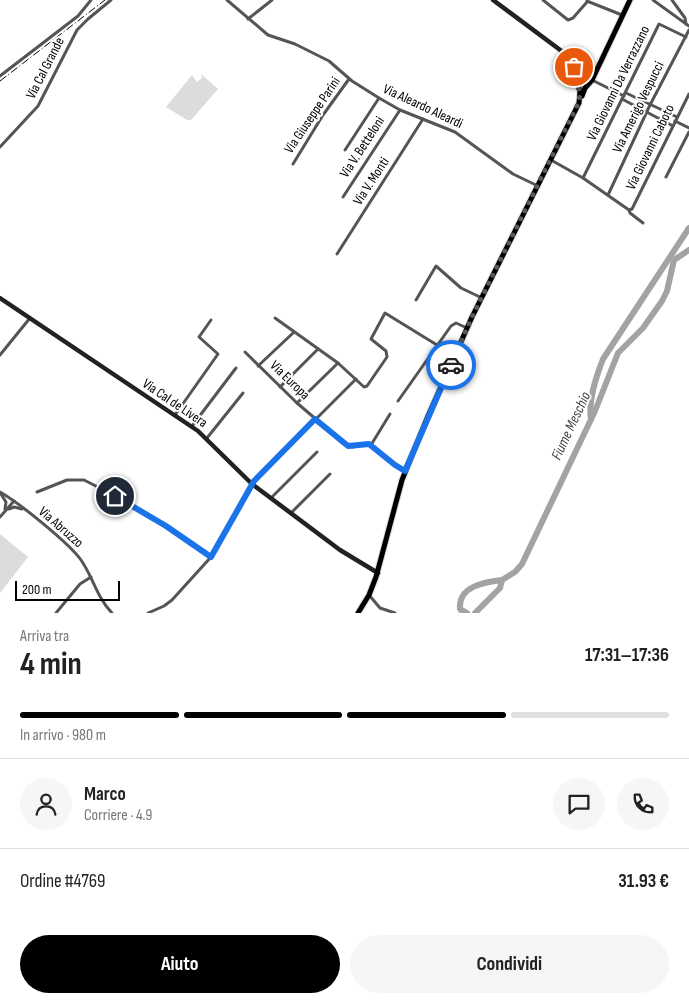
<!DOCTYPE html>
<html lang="it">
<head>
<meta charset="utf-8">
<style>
	:root { --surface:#fff; --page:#f6f6f6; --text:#222; --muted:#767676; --line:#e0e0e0; --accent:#000 }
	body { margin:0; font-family:"Sofia Sans Condensed",sans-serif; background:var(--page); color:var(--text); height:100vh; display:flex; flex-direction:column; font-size:19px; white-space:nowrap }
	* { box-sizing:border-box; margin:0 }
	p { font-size:16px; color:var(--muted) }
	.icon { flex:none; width:28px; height:28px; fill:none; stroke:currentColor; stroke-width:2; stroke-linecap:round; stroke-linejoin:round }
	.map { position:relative; height:613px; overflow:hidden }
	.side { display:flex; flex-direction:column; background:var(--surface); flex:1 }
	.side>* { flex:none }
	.scale { position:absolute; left:15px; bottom:12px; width:105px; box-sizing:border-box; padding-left:5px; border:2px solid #000; border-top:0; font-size:14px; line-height:18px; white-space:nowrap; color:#000; -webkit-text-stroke:4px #fff; paint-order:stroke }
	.pin { position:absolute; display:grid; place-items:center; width:42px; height:42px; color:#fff; margin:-21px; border:2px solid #fff; border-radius:50%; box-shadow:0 1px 5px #0007 }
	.courier { position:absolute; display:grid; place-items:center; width:50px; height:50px; margin:-25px; border:4px solid #1a73e8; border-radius:50%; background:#fff; color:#222; box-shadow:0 1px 6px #0007 }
	.head em { font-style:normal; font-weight:700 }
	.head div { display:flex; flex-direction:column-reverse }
	.head { display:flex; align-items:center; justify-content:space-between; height:85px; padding:0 20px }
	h1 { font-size:32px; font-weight:700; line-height:38px }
	.bar { display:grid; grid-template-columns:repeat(4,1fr); gap:8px 5px; align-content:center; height:60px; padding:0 20px }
	.bar i { height:6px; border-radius:4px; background:var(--line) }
	.bar .active { background:var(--accent) }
	.bar p { grid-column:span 4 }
	.line { display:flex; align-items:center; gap:12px; padding:0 20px; border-top:1px solid var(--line) }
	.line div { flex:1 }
	.round { display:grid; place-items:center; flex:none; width:52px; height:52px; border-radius:26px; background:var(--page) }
	.action { display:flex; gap:10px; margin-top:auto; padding:10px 20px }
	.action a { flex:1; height:58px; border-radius:30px; background:var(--accent); color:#fff; font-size:20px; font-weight:700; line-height:58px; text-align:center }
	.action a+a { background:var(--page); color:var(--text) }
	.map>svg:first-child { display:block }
	.green { fill:#dcdcdc }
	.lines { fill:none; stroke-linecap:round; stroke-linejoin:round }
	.stream { stroke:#a3a3a3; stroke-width:1 }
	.river { stroke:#a3a3a3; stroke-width:6 }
	.primary-casing { stroke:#dbdbdb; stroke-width:7 }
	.street { stroke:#555; stroke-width:3 }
	.secondary { stroke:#222; stroke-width:4.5 }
	.primary { stroke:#000; stroke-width:5 }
	.rail { stroke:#000; stroke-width:1; stroke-dasharray:8 2.5 1 2.5; stroke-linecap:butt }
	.done { stroke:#595959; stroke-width:5; stroke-dasharray:0 9 }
	.route { stroke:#1a73e8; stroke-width:6 }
	.labels { text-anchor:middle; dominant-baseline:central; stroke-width:4; stroke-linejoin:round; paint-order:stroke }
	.street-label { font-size:14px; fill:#000; stroke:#fff }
	.water-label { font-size:15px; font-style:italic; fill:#444; stroke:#fff }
</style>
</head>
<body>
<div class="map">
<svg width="689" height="613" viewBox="0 0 689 613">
	<rect width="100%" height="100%" fill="#fff"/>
	<g class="green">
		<polygon points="201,74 218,89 191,120 187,120 166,107 192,75 197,82 202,78"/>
		<polygon points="0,534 28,557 0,593"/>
	</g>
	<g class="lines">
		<polyline class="stream" points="459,613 460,609"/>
		<g class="river">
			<path d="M 591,419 C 588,400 596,377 603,359 L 689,228"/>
			<path d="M 467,613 L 460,609 C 458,586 485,582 502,580"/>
			<polyline points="475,613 500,588 502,580 515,572 522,564 595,411 618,353 643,328 662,301 667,291 674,260 689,250"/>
		</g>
		<defs>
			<g id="primary">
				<polyline points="580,85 574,78 578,69 587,68 592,72 593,76"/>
				<polyline points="582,96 585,88 592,80 630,0"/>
				<polyline points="358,613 369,595 376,577 402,480 428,416 472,317 579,103 580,91 577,84"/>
			</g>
		</defs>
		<use href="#primary" class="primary-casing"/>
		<g class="street">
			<polyline points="227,0 268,35 295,44 329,61 352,81 379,98 400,110 455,132 513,174 538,186"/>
			<polyline points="543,0 568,20 573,18 587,2"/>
			<polyline points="653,0 689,26"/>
			<polyline points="672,0 685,18 686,24"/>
			<polyline points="587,1 622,15"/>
			<polyline points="248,19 272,0"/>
			<polyline points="0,76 78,16 91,0"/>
			<polyline points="592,80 624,96"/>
			<polyline points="626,93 677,117"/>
			<polyline points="622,99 673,126"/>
			<polyline points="675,121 689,128"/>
			<polyline points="0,147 38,106 77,30 88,19 111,0"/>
			<polyline points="345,150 379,98"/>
			<polyline points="551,160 583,178 629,210 632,209 689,94"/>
			<polyline points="293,164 323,115 349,79"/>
			<polyline points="666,177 689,132"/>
			<polyline points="583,178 659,24 686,37"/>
			<polyline points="608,195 650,105 689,30"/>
			<polyline points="343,197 400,110"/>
			<polyline points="629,210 630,213 643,223"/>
			<polyline points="337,254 423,119"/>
			<polyline points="416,300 436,266 461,288 482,298"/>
			<polyline points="275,318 338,363 364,387 367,386 387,357 386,351 371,339 385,313 437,345"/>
			<polyline points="245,352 297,403 346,445 352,447 369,444 395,465 405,471"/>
			<polyline points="0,355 30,318"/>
			<polyline points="258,366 293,333"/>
			<polyline points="280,387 318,349"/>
			<polyline points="398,401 451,326 456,323 467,328"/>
			<polyline points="297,403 338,363"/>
			<polyline points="175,415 218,354 199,337 211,320"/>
			<polyline points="192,426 236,368"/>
			<polyline points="207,438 243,393"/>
			<polyline points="371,445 390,414"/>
			<path d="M 0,492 C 18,502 69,543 81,560 C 93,577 97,598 112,613"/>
			<polyline points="37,492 67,480 84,480 131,504 211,557"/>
			<polyline points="1,494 6,502 5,509"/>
			<polyline points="271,498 317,452"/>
			<polyline points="9,509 14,507 22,509"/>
			<polyline points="291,513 330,474"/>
			<polyline points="0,517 14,501"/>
			<polyline points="369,595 380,608 395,613"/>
			<polyline points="56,613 80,584 91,577"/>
			<polyline points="148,613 164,606 172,600 211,557 254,481 356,379"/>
		</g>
		<g class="secondary">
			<polyline points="493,0 583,67"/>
			<polyline points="570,60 575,72"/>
			<polyline points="0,298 198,431 252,484 340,550 378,573"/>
		</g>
		<use href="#primary" class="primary"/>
		<polyline class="rail" points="0,81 105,0"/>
	</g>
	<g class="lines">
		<polyline class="done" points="451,365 472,317 579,102 580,91 574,78 574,67"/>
		<polyline class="route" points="115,496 166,526 211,557 254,481 315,419 348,446 369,444 395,465 405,471 451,365"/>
	</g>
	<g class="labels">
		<g class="street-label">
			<text transform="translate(45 68) rotate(-63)">Via Cal Grande</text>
			<text transform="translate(618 83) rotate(-64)">Via Giovanni Da Verrazzano</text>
			<text transform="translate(423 106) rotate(25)">Via Aleardo Aleardi</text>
			<text transform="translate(638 107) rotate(-64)">Via Amerigo Vespucci</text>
			<text transform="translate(312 115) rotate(-56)">Via Giuseppe Parini</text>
			<text transform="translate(362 147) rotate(-57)">Via V. Betteloni</text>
			<text transform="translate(650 147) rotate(-64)">Via Giovanni Caboto</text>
			<text transform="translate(371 181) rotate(-57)">Via V. Monti</text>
			<text transform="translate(290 380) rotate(44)">Via Europa</text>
			<text transform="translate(175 403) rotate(34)">Via Cal de Livera</text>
			<text transform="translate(61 527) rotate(41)">Via Abruzzo</text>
		</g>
		<g class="water-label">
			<text transform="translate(571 426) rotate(-65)">Fiume Meschio</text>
		</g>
	</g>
</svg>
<div class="scale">200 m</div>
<div class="pin" style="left:574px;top:67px;background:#ea580c"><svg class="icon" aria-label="bag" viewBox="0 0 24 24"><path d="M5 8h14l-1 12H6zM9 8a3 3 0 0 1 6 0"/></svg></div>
<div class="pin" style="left:115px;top:496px;background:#1f2937"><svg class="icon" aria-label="home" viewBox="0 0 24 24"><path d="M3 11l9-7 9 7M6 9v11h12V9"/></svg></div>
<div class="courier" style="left:451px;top:365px"><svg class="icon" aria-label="car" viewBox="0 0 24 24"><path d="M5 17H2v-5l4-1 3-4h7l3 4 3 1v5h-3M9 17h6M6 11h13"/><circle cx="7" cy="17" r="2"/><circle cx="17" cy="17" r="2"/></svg></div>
</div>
<section class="side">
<div class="head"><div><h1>4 min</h1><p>Arriva tra</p></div><em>17:31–17:36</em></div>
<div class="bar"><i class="active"></i><i class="active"></i><i class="active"></i><i></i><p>In arrivo · 980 m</p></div>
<div class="line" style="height:90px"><a class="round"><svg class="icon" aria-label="person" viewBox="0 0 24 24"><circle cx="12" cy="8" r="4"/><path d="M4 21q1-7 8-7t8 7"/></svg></a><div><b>Marco</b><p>Corriere · 4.9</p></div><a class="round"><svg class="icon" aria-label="chat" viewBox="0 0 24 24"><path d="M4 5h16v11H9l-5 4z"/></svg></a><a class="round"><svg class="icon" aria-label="phone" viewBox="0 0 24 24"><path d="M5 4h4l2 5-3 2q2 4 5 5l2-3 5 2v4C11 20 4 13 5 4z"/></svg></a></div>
<div class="line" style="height:65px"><div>Ordine #4769</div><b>31.93 €</b></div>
<div class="action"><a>Aiuto</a><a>Condividi</a></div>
</section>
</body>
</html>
